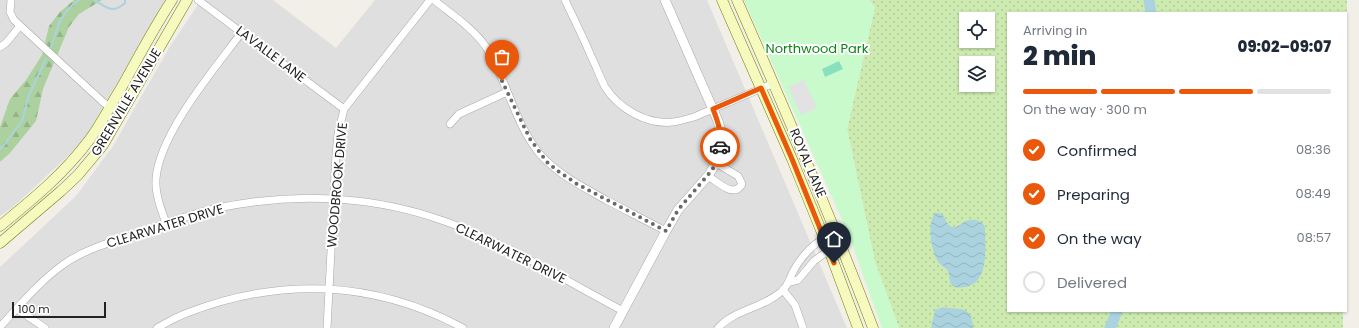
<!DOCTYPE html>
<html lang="en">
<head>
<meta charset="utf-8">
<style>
	:root { --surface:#fff; --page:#f6f6f7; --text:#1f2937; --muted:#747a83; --line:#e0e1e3; --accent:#ea580c }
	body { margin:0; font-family:Poppins,sans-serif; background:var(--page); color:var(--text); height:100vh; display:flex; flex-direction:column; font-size:15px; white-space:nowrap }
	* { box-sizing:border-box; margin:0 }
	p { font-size:13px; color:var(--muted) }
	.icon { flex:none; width:22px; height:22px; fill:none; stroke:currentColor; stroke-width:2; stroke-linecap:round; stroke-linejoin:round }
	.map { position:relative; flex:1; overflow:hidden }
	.sheet { position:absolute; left:1007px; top:12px; width:340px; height:300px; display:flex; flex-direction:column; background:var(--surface); border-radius:0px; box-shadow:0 1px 3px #0004 }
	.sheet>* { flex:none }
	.tools { position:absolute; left:959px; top:12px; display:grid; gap:8px }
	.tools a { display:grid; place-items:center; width:36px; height:36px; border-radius:0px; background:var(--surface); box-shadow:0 1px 3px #0004; font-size:20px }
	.scale { position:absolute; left:12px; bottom:10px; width:94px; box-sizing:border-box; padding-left:4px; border:2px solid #222; border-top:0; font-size:11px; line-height:14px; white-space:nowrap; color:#222; -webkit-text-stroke:3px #fff; paint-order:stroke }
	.pin { position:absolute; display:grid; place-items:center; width:34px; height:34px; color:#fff; margin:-41px -17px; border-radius:50% 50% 50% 0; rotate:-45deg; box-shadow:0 0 4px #0007 }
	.pin .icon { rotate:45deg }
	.courier { position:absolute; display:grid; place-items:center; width:40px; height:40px; margin:-20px; border:3px solid #ea580c; border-radius:50%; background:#fff; color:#222; box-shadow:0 1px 5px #0007 }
	.head em { font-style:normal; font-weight:800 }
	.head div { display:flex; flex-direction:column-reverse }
	.head { display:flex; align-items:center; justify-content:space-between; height:68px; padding:0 16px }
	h1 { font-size:26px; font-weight:800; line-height:30px }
	.bar { display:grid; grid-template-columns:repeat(4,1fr); gap:6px 4px; align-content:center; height:48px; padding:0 16px }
	.bar i { height:5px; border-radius:3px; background:var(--line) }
	.bar .current { background:var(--accent) }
	.bar p { grid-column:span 4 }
	ol { padding:0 16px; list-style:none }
	li { display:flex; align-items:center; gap:12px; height:44px }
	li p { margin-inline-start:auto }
	li .icon { padding:4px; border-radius:50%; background:var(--accent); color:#fff; stroke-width:4 }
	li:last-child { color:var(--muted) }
	li i { width:22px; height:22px; border:2px solid var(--line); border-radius:50% }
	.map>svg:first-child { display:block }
	.residential { fill:#e0dfdf }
	.grass { fill:url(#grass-dots); fill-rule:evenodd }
	.forest { fill:url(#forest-firs) }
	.park { fill:#c8facc }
	.pitch { fill:#88e0be }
	.parking { fill:#e2e2e2 }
	.water { fill:url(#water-waves) }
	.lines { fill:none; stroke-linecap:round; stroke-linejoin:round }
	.stream { stroke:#aad3df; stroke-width:2 }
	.river { stroke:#aad3df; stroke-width:11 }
	.minor-casing { stroke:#a9a9a9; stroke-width:8 }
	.tertiary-casing { stroke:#a9a9a9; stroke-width:10 }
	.secondary-casing { stroke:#707d05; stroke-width:11 }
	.minor { stroke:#fff; stroke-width:7 }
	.tertiary { stroke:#fff; stroke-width:9 }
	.secondary { stroke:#f7fabf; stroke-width:10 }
	.done { stroke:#6b6a68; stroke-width:4; stroke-dasharray:0 7.2 }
	.route { stroke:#ea580c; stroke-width:5 }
	.labels { text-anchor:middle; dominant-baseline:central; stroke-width:4; stroke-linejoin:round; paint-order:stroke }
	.park-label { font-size:13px; fill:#0c8416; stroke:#fff }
	.street-label { font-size:13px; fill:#222; stroke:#fff }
</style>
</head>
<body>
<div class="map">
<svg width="1359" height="328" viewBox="0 0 1359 328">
	<defs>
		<pattern id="grass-dots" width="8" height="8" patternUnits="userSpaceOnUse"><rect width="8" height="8" fill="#cdebb0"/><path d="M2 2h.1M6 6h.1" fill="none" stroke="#b0c997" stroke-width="1.8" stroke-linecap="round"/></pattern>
		<pattern id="forest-firs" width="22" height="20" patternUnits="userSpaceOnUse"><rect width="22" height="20" fill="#add19e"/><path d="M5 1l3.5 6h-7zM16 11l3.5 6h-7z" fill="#95b388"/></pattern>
		<pattern id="water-waves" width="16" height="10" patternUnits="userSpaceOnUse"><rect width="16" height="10" fill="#aad3df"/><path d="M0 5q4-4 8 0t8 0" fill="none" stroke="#92b5bf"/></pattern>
	</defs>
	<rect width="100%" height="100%" fill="#f2efe9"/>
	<g class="residential">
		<polygon points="0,0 165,0 83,142 12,208 0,216"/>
		<polygon points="201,0 273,0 336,48 375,0 707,0 847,328 0,328 0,267 76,196 113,146 169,48"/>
	</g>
	<path class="grass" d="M 869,0 L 1347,0 L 1346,113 L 1346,13 L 1008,13 L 1008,311 L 1343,311 L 1343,328 L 899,328 L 875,262 L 847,129 L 875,7 ZM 966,19 L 988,19 L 988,41 L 966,41 ZM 966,63 L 988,63 L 988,85 L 966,85 Z"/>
	<polygon class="forest" points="74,0 102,0 79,14 69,27 43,89 36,121 10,153 0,162 0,127 10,99 26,80 42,55 49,26 60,12"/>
	<polygon class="park" points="744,0 869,0 875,7 847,129 875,262 899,328 882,328 848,233"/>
	<polygon class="pitch" points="839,61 843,69 825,77 822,69"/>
	<polygon class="parking" points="804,80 817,108 801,115 788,87"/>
	<g class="water">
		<path d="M 935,213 L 939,213 L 943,215 C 946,221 950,231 958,226 C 961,225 963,222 966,221 C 974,218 981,220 985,227 C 985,245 990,285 964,287 C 960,288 955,288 952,285 C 949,282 950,275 948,271 C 945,266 939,265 937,260 C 931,250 927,223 935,213 Z"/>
		<path d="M 943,307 C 951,310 965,306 970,315 C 972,318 973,324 973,328 L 931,328 L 935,310 Z"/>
	</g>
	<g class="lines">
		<g class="stream">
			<path d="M 94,0 C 107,8 113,14 125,3 L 125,0"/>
			<path d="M 50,49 C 56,37 57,21 67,11 C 70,7 75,3 79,0"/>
			<polyline points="0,149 4,145 22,121 29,95 46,59"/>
		</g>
		<g class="river">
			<polyline points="1149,0 1151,13"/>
			<polyline points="1110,328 1117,311"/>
		</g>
		<defs>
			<g id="minor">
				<polyline points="11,0 10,12 14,20 104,103 122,114"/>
				<polyline points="198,0 344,109"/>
				<path d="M 434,0 C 451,14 473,28 486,47 C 507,80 514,122 539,153 C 558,175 582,186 606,200 C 626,210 646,221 666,231"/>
				<path d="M 565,0 C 574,19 583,37 591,56 C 596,66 600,77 605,87 C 619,109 647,125 673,122 C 680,121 687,119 694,117 L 774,83"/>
				<polyline points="0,47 6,43 20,26"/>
				<polyline points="450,124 459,114 507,92"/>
				<path d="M 708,176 C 718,182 734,199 742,184 L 738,176 L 716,163"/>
				<path d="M 166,223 C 161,209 155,194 156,179 C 159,134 215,68 242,32"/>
				<polyline points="790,282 798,280 814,261 829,250 840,240"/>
				<polyline points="783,290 795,305 803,328"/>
				<polyline points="17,309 45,328"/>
				<path d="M 0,327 C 20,305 40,281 64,264 C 85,249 112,242 136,234 C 163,224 190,214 218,208 C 289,193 364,195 432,217 C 499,238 562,279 623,311"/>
				<path d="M 157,328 C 166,323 176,317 187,313 C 280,277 374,280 463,328"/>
				<polyline points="327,328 336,154 338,134 344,109 430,0"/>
				<path d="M 718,328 C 735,309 764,308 782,291 C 790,283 788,281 793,272 C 798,261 812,244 824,239 C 829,238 835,239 840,240"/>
			</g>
			<polyline id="tertiary" points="614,328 666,231 678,210 708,176 716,163 721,143 721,132 718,121 665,0"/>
			<g id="secondary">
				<polyline points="722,0 792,159 829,250 858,328"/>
				<path d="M 737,0 C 785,109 831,217 873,328"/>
				<path d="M 0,226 C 32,200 65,173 90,139 C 101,124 110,106 120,90 C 137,60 153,29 172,0"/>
				<polyline points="0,243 61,191 78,175 103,145 187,0"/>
			</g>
		</defs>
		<use href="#minor" class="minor-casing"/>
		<use href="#tertiary" class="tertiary-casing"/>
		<use href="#secondary" class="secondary-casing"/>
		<use href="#minor" class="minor"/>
		<use href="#tertiary" class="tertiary"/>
		<use href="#secondary" class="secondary"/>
	</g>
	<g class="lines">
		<polyline class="done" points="502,81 530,139 547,162 558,171 577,184 666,231 678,210 712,170 716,163 720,147"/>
		<path class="route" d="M 720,147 C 722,133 718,122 713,109 L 761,88 L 792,159 L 834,263"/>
	</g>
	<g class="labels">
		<g class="park-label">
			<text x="817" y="48">Northwood Park</text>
		</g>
		<g class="street-label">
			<text transform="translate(271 54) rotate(37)">LAVALLE LANE</text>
			<text transform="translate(126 102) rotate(-59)">GREENVILLE AVENUE</text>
			<text transform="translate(808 163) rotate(67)">ROYAL LANE</text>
			<text transform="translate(337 185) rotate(-85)">WOODBROOK DRIVE</text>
			<text transform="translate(165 226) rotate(-17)">CLEARWATER DRIVE</text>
			<text transform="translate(511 253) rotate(26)">CLEARWATER DRIVE</text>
		</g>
	</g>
</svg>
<div class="tools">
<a><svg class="icon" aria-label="locate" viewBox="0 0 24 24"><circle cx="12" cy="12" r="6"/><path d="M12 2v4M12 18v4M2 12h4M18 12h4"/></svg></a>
<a><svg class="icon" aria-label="layers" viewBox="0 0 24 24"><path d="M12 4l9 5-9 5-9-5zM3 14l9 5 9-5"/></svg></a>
</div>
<div class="scale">100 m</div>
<div class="pin" style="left:502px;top:81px;background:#ea580c"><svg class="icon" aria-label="bag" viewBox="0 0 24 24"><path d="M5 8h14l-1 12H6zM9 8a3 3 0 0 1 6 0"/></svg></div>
<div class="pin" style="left:834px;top:263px;background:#1f2937"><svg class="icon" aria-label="home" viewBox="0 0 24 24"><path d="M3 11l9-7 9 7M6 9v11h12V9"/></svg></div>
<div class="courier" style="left:720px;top:147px"><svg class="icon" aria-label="car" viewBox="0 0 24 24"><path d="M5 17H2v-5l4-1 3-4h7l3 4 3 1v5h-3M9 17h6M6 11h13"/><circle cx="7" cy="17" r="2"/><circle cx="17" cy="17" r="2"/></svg></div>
<section class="sheet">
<div class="head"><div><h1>2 min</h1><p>Arriving in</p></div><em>09:02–09:07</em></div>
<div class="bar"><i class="current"></i><i class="current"></i><i class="current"></i><i></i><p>On the way · 300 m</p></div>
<ol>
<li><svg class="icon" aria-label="check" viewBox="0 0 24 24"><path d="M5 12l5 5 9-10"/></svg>Confirmed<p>08:36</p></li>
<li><svg class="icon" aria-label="check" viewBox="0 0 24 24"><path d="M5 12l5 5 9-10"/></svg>Preparing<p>08:49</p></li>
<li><svg class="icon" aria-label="check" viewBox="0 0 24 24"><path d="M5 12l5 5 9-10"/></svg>On the way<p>08:57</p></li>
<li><i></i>Delivered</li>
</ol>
</section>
</div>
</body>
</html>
